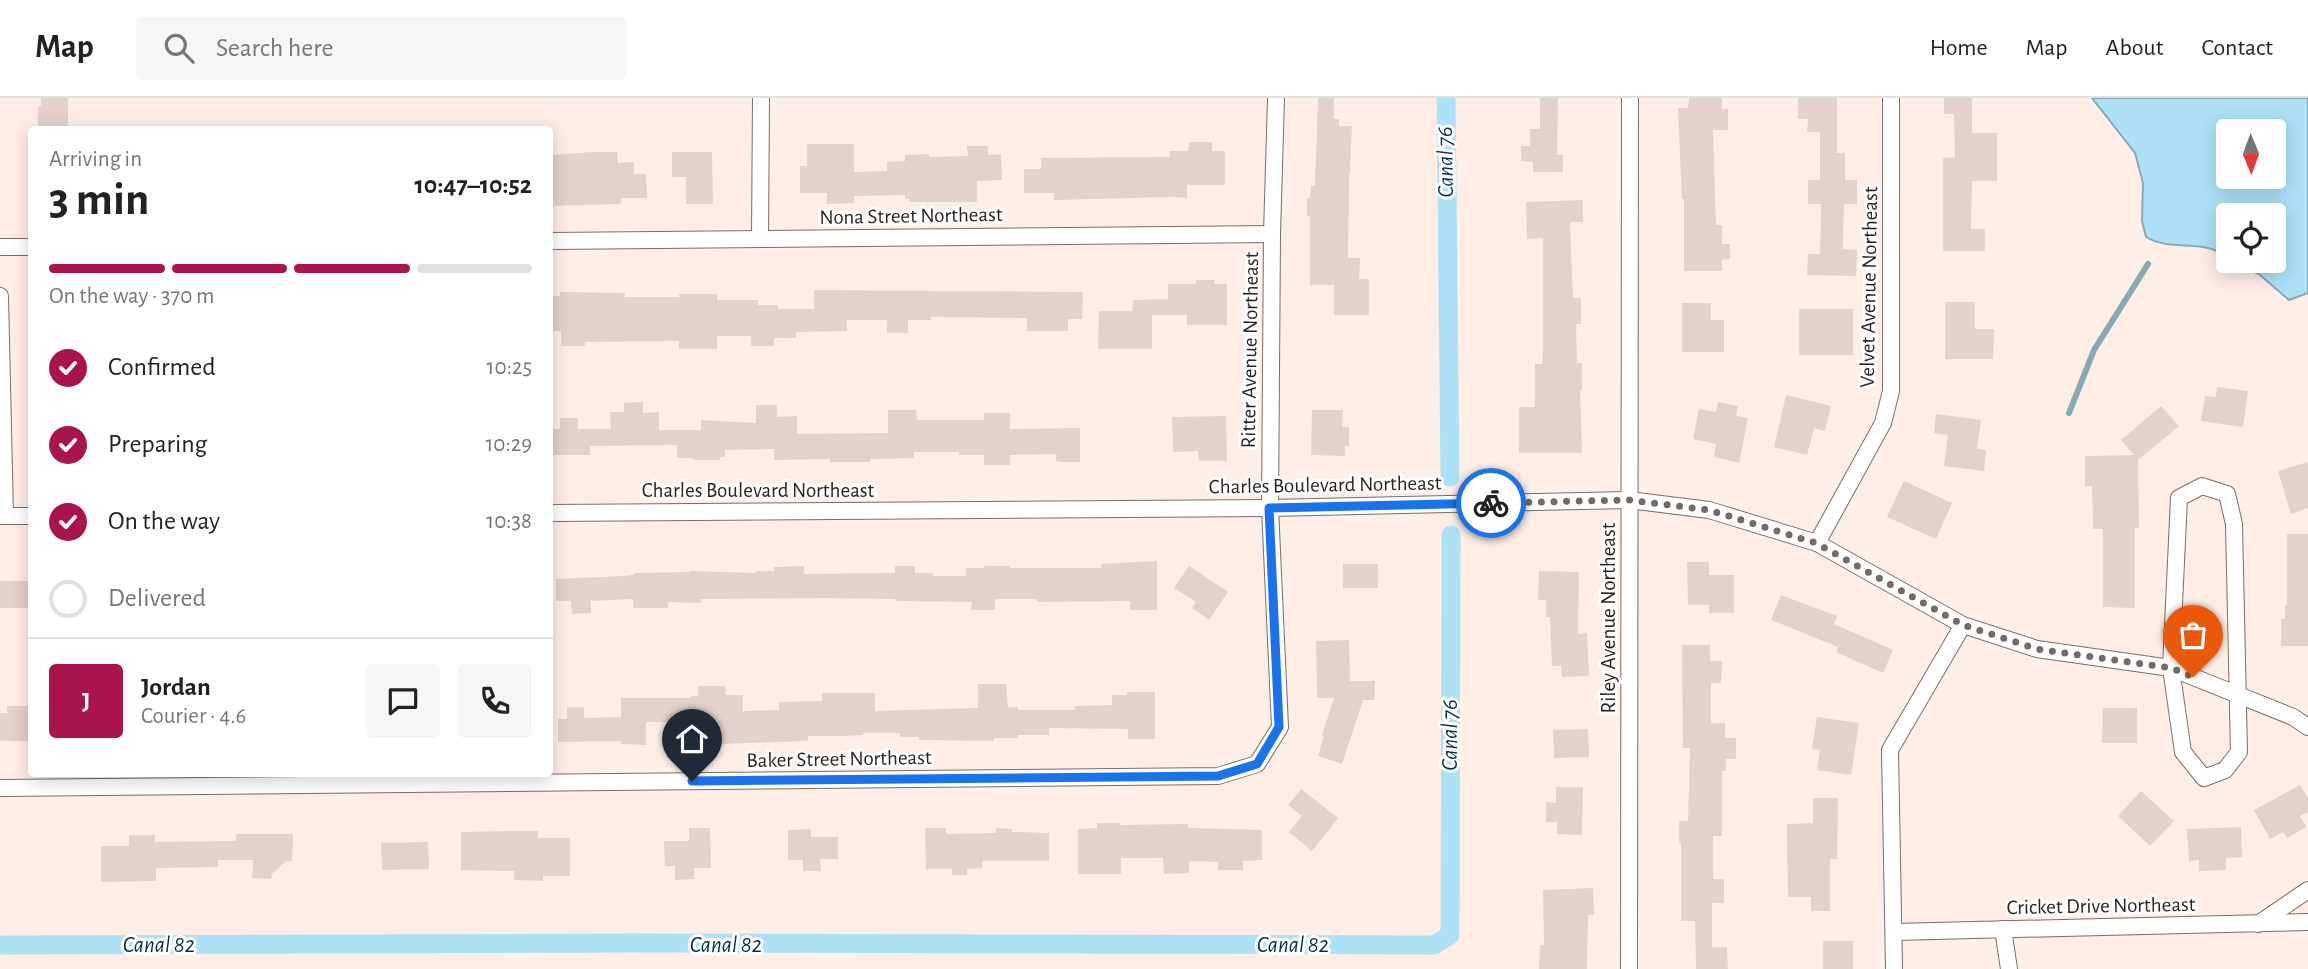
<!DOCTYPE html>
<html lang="en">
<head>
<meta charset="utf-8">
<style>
	:root { --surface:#fff; --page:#f6f6f6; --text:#222; --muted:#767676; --line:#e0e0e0; --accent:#a8144b }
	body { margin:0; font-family:"Alegreya Sans",sans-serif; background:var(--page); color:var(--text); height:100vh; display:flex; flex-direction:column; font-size:26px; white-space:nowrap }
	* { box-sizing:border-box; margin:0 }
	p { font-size:23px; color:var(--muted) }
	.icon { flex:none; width:38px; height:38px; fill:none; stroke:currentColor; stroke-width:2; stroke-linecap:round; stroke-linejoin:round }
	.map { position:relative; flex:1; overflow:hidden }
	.drawer { position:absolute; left:28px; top:28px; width:525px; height:651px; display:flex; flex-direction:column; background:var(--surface); border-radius:7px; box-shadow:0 4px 18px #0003 }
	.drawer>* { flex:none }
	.needle { width:46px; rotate:179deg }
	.fabs { position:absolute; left:2216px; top:21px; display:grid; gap:14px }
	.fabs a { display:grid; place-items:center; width:70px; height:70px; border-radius:7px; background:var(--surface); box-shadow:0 4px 18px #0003; font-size:35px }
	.pin { position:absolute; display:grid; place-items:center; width:60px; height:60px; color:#fff; margin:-72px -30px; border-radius:50% 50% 50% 0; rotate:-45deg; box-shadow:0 0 7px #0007 }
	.pin .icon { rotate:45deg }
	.courier { position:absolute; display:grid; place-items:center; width:70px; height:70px; margin:-35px; border:5px solid #1a73e8; border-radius:50%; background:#fff; color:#222; box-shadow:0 2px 9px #0007 }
	.overview em { font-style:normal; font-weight:700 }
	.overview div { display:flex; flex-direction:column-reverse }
	.overview { display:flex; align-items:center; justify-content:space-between; height:119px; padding:0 21px }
	h1 { font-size:46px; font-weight:700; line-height:52px }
	.bar { display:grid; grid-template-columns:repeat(4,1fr); gap:10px 7px; align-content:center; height:84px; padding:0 21px }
	.bar i { height:9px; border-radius:5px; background:var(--line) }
	.bar .on { background:var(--accent) }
	.bar p { grid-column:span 4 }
	.line { display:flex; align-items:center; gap:18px; padding:0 21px; border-top:2px solid var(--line) }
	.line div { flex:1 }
	.round { display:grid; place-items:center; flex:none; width:74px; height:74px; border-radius:7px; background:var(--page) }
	ol { padding:0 21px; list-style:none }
	li { display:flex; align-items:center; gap:21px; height:77px }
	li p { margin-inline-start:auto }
	li .icon { padding:7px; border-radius:50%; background:var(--accent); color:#fff; stroke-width:4 }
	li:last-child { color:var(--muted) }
	li i { width:38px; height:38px; border:4px solid var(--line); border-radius:50% }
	header { display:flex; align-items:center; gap:42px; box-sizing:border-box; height:98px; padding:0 35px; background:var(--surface); border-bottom:2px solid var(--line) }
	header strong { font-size:33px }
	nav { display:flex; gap:38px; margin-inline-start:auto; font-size:24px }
	.search { width:490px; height:63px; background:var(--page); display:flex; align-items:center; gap:18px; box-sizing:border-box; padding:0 24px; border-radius:7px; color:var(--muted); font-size:26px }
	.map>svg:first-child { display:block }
	.water { fill:#ade2f6; stroke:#86a9b6; stroke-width:2; fill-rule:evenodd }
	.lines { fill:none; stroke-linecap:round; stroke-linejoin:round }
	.stream { stroke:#86a9b6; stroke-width:6 }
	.canal { stroke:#ade2f6; stroke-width:19 }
	.building { fill:#e2d2ca }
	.minor-casing { stroke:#7a6c65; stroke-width:18 }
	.minor { stroke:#fff; stroke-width:16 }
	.done { stroke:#746b66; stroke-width:7; stroke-dasharray:0 12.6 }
	.route { stroke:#1a73e8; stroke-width:9 }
	.labels { text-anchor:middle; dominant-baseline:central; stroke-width:6; stroke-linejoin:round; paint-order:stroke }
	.street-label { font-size:21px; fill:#2a2421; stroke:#fff }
	.water-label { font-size:23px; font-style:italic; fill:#043341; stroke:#fff }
</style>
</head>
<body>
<header>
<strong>Map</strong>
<div class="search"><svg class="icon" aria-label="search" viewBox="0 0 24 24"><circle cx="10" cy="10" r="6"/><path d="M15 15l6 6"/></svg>Search here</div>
<nav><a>Home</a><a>Map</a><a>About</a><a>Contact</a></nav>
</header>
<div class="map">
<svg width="2308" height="871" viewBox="0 0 2308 871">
	<rect width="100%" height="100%" fill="#feeee6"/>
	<path class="water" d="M 2092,0 L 2308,0 L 2308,195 L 2289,202 L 2259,176 L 2231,163 L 2273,163 L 2273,117 L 2228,117 L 2228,160 C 2203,139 2173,155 2146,139 L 2142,123 L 2143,85 L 2135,55 ZM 2228,33 L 2273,33 L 2273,79 L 2228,79 Z"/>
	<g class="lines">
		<polyline class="stream" points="2069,315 2094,252 2148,166"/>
		<g class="canal">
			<polyline points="1446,0 1450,379"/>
			<polyline points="0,847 630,845 1434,847 1450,837 1451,437"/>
		</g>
	</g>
	<g class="building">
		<polygon points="41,0 68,0 68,32 38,32 38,8 41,8"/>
		<polygon points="1318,0 1334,0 1334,21 1339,21 1339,28 1352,28 1350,75 1349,75 1348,160 1360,160 1359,181 1369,181 1369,217 1334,217 1334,187 1310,187 1310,118 1307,118 1307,100 1310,100 1311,88 1315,88"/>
		<polygon points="1540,0 1558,0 1557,57 1563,57 1563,74 1533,74 1533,64 1521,63 1521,48 1530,48 1530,31 1540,31"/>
		<polygon points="1689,0 1722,0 1722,11 1728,11 1728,32 1713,32 1716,127 1722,127 1722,146 1730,146 1730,161 1722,162 1722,173 1684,173 1684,101 1682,101 1678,10 1688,10"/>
		<polygon points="1798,0 1837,0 1837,55 1845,55 1845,82 1857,82 1857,106 1844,106 1843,151 1857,152 1856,178 1807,177 1808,156 1820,156 1821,106 1808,106 1808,82 1820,82 1820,34 1807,34 1808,21 1798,21"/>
		<polygon points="1944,0 1972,0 1972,35 1997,35 1997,83 1972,83 1971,131 1985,131 1985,153 1943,153 1943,60 1955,59 1954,16 1944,16"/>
		<polygon points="1189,44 1212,44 1212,53 1225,53 1225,87 1187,87 1187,100 1170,99 1054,102 1054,95 1024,95 1024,71 1041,71 1041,60 1170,59 1170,53 1188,53"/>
		<polygon points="807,46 854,46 854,74 887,73 887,64 905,63 905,57 929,56 929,59 968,58 967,48 988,48 988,57 1001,56 1002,82 977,83 977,104 909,104 909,101 905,101 905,97 854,98 854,105 827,106 827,95 800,95 800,68 807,68"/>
		<polygon points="592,54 617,54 618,65 634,64 634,76 646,76 647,100 621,100 621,106 550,108 550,57"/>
		<polygon points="672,54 712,54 713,106 686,106 686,79 672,79"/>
		<polygon points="1583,102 1583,124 1570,124 1573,200 1581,200 1581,226 1576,226 1577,265 1582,265 1582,292 1580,292 1582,355 1519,355 1519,309 1535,309 1535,266 1542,266 1543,252 1543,140 1527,141 1526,104"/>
		<polygon points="1196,182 1215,182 1214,186 1227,186 1227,227 1187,227 1187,217 1152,217 1152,251 1098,251 1099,213 1132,213 1133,202 1168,201 1168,186 1196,186"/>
		<polygon points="814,192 1083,194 1082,221 1068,221 1068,233 1027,233 1027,220 931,219 931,222 908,222 908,235 887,235 887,222 847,222 847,233 796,234 796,240 774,240 774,248 751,248 751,238 717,238 717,251 679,251 679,243 585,244 585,248 561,248 561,233 550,233 550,198 560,198 560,194 625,195 625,199 679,199 679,196 717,196 717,202 758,202 758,207 778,207 778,211 814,211"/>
		<polygon points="1945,204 1975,204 1975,231 1994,231 1993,261 1945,261"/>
		<polygon points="1682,205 1711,205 1711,222 1724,222 1724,254 1682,254"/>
		<rect x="1799" y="211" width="54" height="46"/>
		<polygon points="2217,289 2248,293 2243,329 2201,323 2205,298 2216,299"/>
		<polygon points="1786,297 1831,308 1825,333 1814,330 1807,357 1774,349"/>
		<polygon points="643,304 643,315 659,314 659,332 701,332 701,322 756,325 756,307 777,307 777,319 797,318 797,336 888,335 888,312 916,312 917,322 984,322 984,315 1010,315 1010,331 1080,330 1080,364 1060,364 1056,363 1056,356 1010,357 1010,367 984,367 984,357 959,357 959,354 914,354 914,360 870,361 870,364 830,364 830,361 774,362 774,351 725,352 725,359 720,359 720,362 693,362 693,360 677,360 677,347 590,348 590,357 550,357 550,331 560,331 560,320 578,320 578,331 611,331 610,314 624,314 624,305"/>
		<polygon points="1718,304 1738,308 1736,318 1748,320 1739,365 1714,359 1716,346 1693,341 1699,311 1716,314"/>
		<polygon points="2161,308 2179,328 2138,362 2139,430 2135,430 2135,510 2103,509 2103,431 2093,431 2092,388 2085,388 2085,358 2134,357 2121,342"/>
		<polygon points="1312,312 1343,312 1342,329 1349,329 1349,348 1345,348 1345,358 1311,357"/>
		<polygon points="1936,316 1981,322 1977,351 1986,352 1984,373 1944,368 1948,337 1934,335"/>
		<polygon points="1226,318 1227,363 1199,363 1198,353 1173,354 1172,319"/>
		<polygon points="2308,364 2308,410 2291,416 2278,373"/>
		<polygon points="1904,383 1952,405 1936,441 1887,419"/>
		<polygon points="2287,436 2308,436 2308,548 2281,548 2281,521 2285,521 2285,507 2287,507"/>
		<polygon points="1157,463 1157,512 1130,512 1130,503 1037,504 1037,501 995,501 995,512 971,512 972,504 895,503 895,501 825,500 701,501 701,505 668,504 668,510 633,510 633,501 591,503 591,515 572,516 571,503 556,503 556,481 624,478 634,477 634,475 690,474 690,473 756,475 756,473 774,473 774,469 804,468 804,476 895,475 895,468 915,468 915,475 932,475 933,478 966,478 966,470 985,470 984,468 1010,468 1010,470 1101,470 1101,466"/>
		<polygon points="1687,464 1709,464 1709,477 1734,477 1734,515 1709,515 1709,507 1688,507"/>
		<rect x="1343" y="466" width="35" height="24"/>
		<polygon points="1189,468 1228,494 1209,522 1192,510 1196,504 1174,490"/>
		<polygon points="1539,473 1579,474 1578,536 1587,535 1589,578 1562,579 1561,568 1552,568 1550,519 1546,519 1546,502 1538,502"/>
		<rect x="0" y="483" width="32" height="27"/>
		<polygon points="1781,497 1837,518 1834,526 1893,552 1883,575 1836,554 1838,549 1771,522"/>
		<polygon points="1349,542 1350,583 1375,583 1375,587 1374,602 1363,602 1342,666 1318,658 1324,638 1322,637 1334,600 1317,600 1316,543"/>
		<polygon points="1682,547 1710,547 1710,563 1722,563 1721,585 1711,585 1711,625 1725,625 1725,640 1736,640 1736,661 1726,661 1726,673 1722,673 1722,738 1713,738 1713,781 1724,781 1724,805 1712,805 1712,849 1727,849 1728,871 1696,871 1695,823 1681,823 1681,745 1679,745 1679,723 1688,723 1690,650 1683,650"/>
		<polygon points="978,586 1006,586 1008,609 1018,609 1018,612 1075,612 1075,608 1112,607 1112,597 1127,597 1127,594 1155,594 1155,641 1128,641 1128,631 1049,630 1049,637 1018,637 1018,640 994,640 994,643 919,642 919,639 900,639 900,635 863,635 863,637 842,638 808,638 808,643 720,646 720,635 691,635 691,624 646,624 646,647 621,646 621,643 558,644 558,621 567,621 567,609 584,609 584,620 621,619 621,600 691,600 691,598 698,598 698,588 725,588 726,597 743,597 743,613 779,612 779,604 822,603 822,595 875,595 875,613 978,610"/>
		<polygon points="7,608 32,608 32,643 0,643 0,615 7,615"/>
		<polygon points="2103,610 2137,610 2137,645 2102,645"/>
		<polygon points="1817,619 1859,625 1851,677 1817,672 1820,652 1812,651"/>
		<polygon points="1588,631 1589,659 1554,660 1553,632"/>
		<polygon points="2300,687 2308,700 2308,714 2300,718 2306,729 2287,740 2283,734 2270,741 2254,712"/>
		<polygon points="1556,689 1583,689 1582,737 1557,736 1557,724 1546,724 1546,704 1556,705"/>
		<polygon points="1301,691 1338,720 1312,753 1289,734 1302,718 1288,707"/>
		<polygon points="2141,693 2174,723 2150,748 2118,718"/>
		<polygon points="1813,700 1838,700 1837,761 1830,761 1830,813 1811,813 1811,799 1788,799 1787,726 1813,725"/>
		<polygon points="1097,725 1120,725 1120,727 1188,726 1188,730 1262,732 1262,762 1243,763 1243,772 1218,772 1218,764 1189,763 1189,775 1164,776 1163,760 1121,760 1121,776 1078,776 1078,731 1097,730"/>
		<polygon points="2241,729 2242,759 2226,760 2226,772 2199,773 2199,762 2189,763 2187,731"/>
		<polygon points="689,730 710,730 711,770 694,770 694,781 675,782 675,768 665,768 664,743 689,743"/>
		<polygon points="925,730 946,730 946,736 996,735 996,730 1012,731 1012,734 1049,735 1049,763 982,763 982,770 967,771 967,777 952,777 952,771 926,771"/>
		<polygon points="811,731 811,739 838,739 838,761 820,761 821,773 803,773 803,762 788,762 788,732"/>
		<polygon points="515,733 538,733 538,740 570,740 570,778 543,778 543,783 514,782 514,773 461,772 461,734"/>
		<polygon points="236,736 293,736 292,763 286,763 272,776 271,781 252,780 253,762 218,762 218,769 156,770 156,783 101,784 101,748 129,748 129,737 155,737 155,744 236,743"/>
		<polygon points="428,744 429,771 382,772 381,745"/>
		<polygon points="1593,790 1594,817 1588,817 1587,871 1539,871 1540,847 1544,847 1543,792"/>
		<rect x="1823" y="843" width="30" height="28"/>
	</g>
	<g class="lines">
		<defs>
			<g id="minor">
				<polyline points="760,141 761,0"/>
				<polyline points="550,143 1272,136"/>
				<polyline points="0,149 32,149"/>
				<polyline points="0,198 5,418"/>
				<polygon points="2202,388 2227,396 2234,426 2239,654 2225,672 2204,680 2183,654 2171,570 2179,400"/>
				<polyline points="550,415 1270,410 1629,402 1709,412 1817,445 1963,527 2037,551 2171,570 2293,619 2308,629"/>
				<polyline points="0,418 32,418"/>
				<polyline points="1817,445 1883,325 1891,293 1891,0"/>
				<polyline points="0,690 1218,678 1257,666 1280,629 1270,410 1272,136 1276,0"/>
				<polyline points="2258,826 2308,792"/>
				<polyline points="2003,831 2009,871"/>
				<polyline points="1894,834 2308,824"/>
				<polyline points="1629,871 1630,0"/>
				<polyline points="1894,871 1890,652 1963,527"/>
			</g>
		</defs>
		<use href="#minor" class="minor-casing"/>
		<use href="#minor" class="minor"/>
	</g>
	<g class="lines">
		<polyline class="done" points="1491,405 1629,402 1709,412 1816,445 1963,527 2037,551 2171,570 2193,579"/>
		<polyline class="route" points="692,683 1218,678 1257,666 1279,629 1269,410 1491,405"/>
	</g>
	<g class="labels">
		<g class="street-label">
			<text transform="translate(911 118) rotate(-1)">Nona Street Northeast</text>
			<text transform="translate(1869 189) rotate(-89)">Velvet Avenue Northeast</text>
			<text transform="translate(1250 252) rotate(-89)">Ritter Avenue Northeast</text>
			<text transform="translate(1325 387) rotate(-1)">Charles Boulevard Northeast</text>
			<text x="758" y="392">Charles Boulevard Northeast</text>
			<text transform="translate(1608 520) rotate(-90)">Riley Avenue Northeast</text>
			<text transform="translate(839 661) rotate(-1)">Baker Street Northeast</text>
			<text transform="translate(2101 808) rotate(-1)">Cricket Drive Northeast</text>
		</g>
		<g class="water-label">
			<text transform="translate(1446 64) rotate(-91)">Canal 76</text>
			<text transform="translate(1450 637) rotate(-90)">Canal 76</text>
			<text x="159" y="847">Canal 82</text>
			<text x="726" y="847">Canal 82</text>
			<text x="1293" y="847">Canal 82</text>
		</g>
	</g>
</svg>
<div class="fabs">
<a><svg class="needle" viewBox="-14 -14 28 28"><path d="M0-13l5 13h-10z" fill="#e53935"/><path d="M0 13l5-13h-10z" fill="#767676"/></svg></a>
<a><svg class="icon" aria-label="locate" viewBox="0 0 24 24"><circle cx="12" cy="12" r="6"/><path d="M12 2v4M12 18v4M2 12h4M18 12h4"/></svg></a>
</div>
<div class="pin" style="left:2193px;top:579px;background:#ea580c"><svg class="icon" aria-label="bag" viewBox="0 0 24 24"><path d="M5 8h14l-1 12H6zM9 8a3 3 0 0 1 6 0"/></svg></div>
<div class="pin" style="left:692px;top:683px;background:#1f2937"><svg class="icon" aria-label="home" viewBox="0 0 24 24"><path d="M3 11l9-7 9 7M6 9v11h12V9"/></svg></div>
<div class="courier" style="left:1491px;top:405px"><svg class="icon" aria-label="bike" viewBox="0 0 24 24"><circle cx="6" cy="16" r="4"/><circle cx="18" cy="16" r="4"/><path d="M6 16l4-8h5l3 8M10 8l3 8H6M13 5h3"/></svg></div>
<section class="drawer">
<div class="overview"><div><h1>3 min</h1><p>Arriving in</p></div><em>10:47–10:52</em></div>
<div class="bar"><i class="on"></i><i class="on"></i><i class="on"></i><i></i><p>On the way · 370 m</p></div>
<ol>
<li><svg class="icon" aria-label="check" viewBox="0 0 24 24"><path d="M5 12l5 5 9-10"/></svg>Confirmed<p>10:25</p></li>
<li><svg class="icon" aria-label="check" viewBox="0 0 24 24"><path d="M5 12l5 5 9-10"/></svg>Preparing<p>10:29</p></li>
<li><svg class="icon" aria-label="check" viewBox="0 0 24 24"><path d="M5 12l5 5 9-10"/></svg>On the way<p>10:38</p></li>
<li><i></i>Delivered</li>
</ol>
<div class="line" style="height:126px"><b class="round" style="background:var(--accent);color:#fff">J</b><div><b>Jordan</b><p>Courier · 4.6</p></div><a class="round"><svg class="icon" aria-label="chat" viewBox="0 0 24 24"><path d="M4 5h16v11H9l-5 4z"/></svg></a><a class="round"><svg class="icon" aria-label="phone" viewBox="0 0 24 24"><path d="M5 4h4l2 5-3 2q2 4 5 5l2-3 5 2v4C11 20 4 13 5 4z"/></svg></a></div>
</section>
</div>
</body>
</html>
